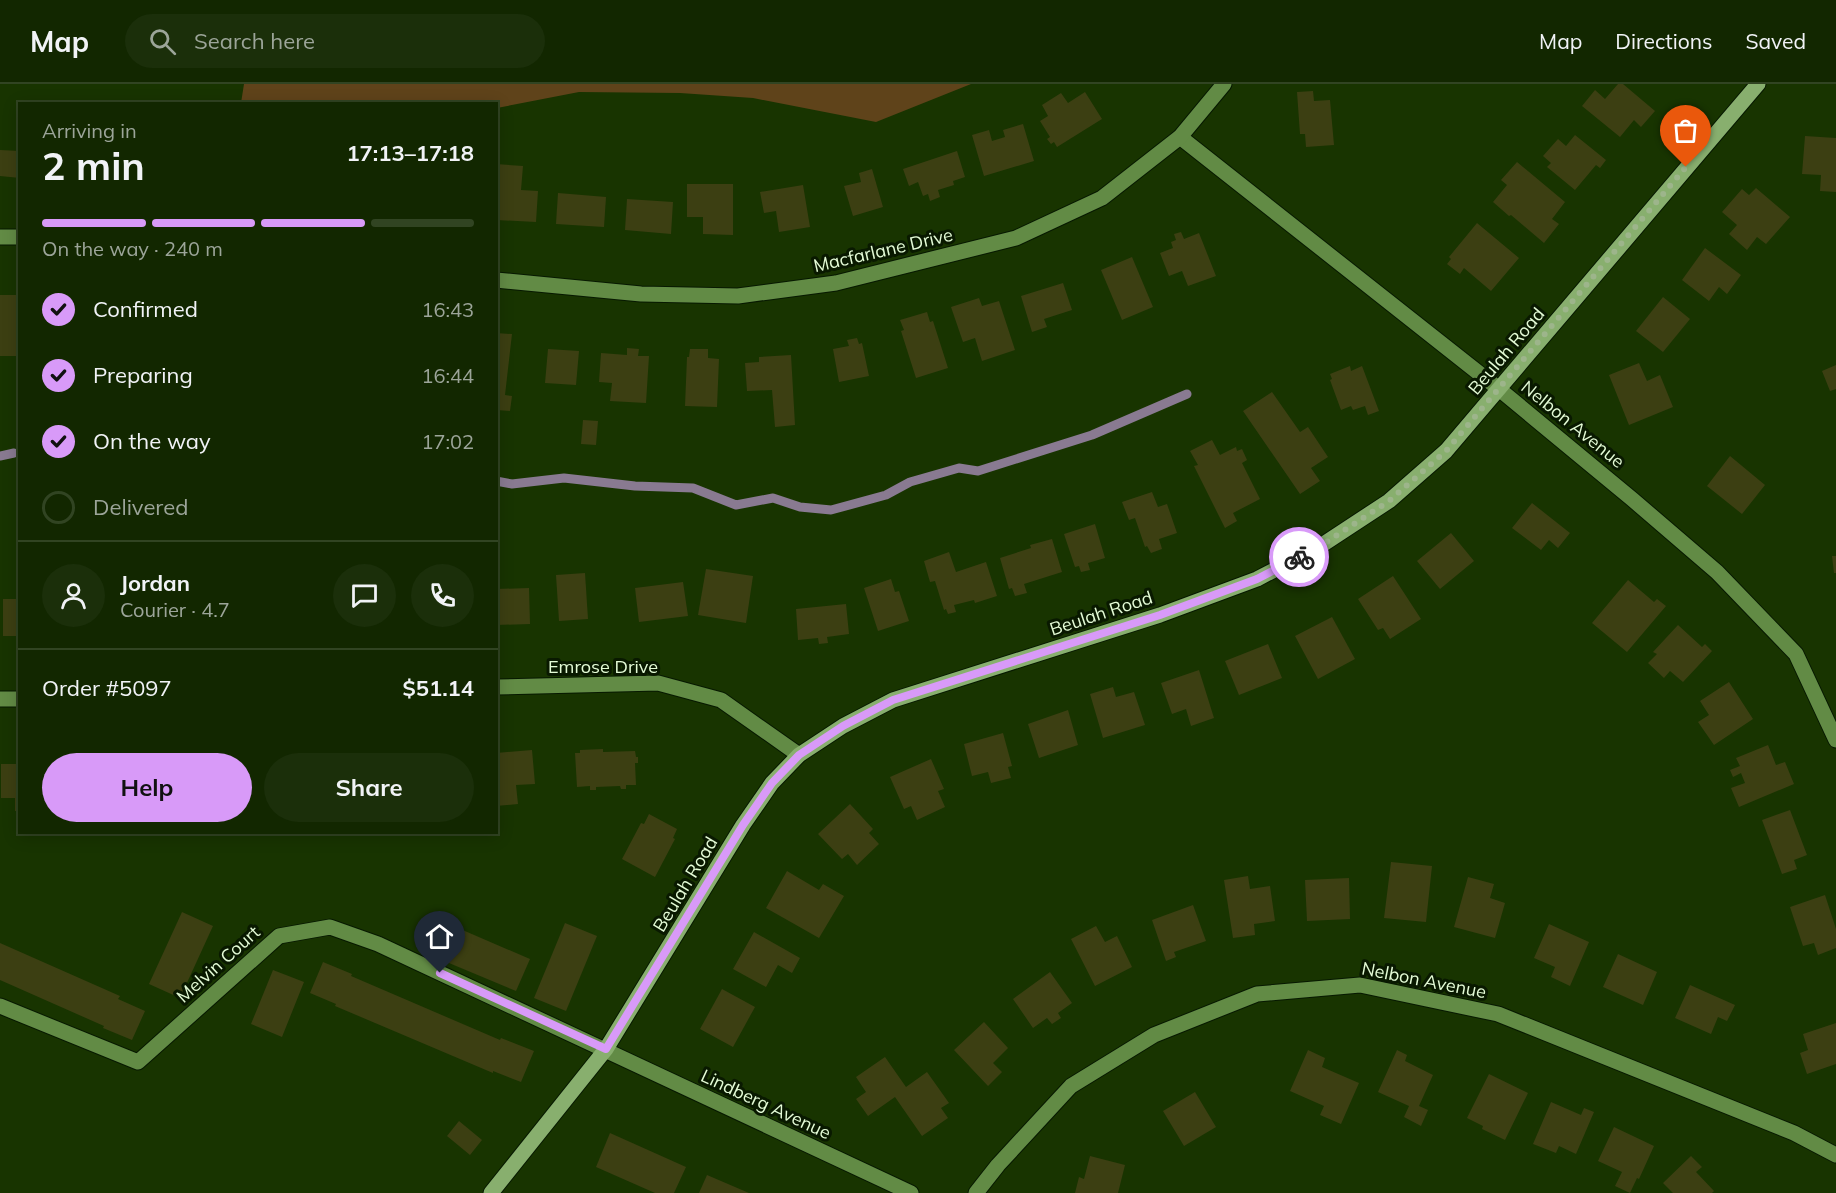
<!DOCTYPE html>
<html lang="en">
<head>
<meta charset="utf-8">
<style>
	:root { --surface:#122700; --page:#1b2f0a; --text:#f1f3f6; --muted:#9ca599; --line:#314422; --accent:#d89af8 }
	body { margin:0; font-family:Mulish,sans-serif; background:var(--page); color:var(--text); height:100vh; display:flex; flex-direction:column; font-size:22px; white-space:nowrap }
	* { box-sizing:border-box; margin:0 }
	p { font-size:20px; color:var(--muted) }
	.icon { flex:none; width:33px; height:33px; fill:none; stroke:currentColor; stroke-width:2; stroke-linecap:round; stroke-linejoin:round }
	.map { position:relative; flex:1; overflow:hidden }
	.details { position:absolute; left:18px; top:18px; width:480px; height:732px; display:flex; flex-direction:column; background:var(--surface); border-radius:0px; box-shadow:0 3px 15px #0003,0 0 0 2px var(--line) }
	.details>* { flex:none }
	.pin { position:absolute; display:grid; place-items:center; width:51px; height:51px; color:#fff; margin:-62px -26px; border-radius:50% 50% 50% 0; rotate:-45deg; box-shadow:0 0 6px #0007 }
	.pin .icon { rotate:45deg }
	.courier { position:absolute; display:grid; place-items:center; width:60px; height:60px; margin:-30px; border:4px solid #d89af8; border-radius:50%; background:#fff; color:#222; box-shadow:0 2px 8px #0007 }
	.summary em { font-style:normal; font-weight:700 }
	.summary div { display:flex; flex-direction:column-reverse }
	.summary { display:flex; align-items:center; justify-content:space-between; height:102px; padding:0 24px }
	h1 { font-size:39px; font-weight:700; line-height:45px }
	.bar { display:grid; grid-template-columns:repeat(4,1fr); gap:9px 6px; align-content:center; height:72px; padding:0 24px }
	.bar i { height:8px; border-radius:4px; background:var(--line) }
	.bar .on { background:var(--accent) }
	.bar p { grid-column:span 4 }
	.line { display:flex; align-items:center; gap:15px; padding:0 24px; border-top:2px solid var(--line) }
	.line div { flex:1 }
	.round { display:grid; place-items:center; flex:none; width:63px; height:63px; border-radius:32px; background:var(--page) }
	ol { padding:0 24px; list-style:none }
	li { display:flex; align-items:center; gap:18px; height:66px }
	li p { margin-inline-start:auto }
	li .icon { padding:6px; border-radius:50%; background:var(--accent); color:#111; stroke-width:4 }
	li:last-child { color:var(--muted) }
	li i { width:33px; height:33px; border:3px solid var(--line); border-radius:50% }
	.button { display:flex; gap:12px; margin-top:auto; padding:12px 24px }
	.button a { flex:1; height:69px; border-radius:36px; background:var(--accent); color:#111; font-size:24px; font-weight:700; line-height:69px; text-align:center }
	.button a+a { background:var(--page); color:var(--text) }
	header { display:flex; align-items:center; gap:36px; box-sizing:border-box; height:84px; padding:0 30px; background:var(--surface); border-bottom:2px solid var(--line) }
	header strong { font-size:28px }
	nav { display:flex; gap:33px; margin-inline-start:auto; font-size:21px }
	.search { width:420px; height:54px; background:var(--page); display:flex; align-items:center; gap:15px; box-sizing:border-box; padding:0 21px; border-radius:33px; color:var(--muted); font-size:22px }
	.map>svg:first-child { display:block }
	.green { fill:#5f431a }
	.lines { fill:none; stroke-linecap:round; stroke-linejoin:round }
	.stream { stroke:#897a91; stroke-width:9 }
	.building { fill:#3c3f12 }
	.minor-casing { stroke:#071900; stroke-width:17 }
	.primary-casing { stroke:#071900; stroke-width:17 }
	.minor { stroke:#628b45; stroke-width:15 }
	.primary { stroke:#88af6e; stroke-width:15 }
	.done { stroke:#9db58b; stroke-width:6; stroke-dasharray:0 10.8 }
	.route { stroke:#d89af8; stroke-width:8 }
	.labels { text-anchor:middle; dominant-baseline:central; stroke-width:6; stroke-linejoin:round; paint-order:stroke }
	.street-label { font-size:18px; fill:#e4fbd6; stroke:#091900 }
</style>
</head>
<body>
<header>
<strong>Map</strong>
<div class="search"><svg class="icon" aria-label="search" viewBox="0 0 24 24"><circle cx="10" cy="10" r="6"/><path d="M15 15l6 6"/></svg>Search here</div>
<nav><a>Map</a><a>Directions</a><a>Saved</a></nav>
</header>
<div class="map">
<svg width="1836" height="1109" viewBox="0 0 1836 1109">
	<rect width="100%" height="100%" fill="#183400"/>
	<polygon class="green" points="244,0 971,0 876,38 753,14 680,9 579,8 497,24 496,20 241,19"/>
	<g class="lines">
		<g class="stream">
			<polyline points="0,372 14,369"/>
			<polyline points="496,397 512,400 564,394 635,402 693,404 736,421 773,414 800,423 831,426 886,411 910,398 959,384 978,387 1092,351 1187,310"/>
		</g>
	</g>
	<g class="building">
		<polygon points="1618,0 1623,0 1655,27 1641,43 1634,36 1620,53 1582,22 1595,6 1605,15"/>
		<polygon points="1313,7 1314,17 1330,16 1334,61 1306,63 1305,50 1300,50 1297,8"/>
		<polygon points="1085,8 1102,35 1057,63 1054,58 1051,60 1047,55 1050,53 1040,37 1048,32 1042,21 1061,9 1068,19"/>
		<polygon points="1023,40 1034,77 984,92 972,51 989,46 992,57 1005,53 1003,46"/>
		<polygon points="1575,51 1606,76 1600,84 1596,81 1575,106 1547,83 1551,79 1543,72 1558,55 1566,62"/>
		<polygon points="1805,52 1836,54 1836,108 1820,107 1821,91 1802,90"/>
		<polygon points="0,66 20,67 20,94 0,92"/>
		<polygon points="957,67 965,93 953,97 954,101 938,106 940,113 930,117 928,110 923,112 918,98 909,102 903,85"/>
		<polygon points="1517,78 1565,118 1552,135 1559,140 1544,159 1511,131 1509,132 1493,118 1507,101 1501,96"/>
		<polygon points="496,80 523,82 521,106 538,107 536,138 496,136"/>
		<polygon points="872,85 883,123 853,132 844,102 861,98 859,89"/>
		<polygon points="687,100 733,100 733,151 703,150 703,133 687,133"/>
		<polygon points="803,101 810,143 779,148 776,127 764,129 760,108"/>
		<polygon points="1756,104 1790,133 1766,160 1757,153 1747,166 1729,150 1737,141 1722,128 1742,105 1749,111"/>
		<polygon points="558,109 606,113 604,143 556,140"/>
		<polygon points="627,115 673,118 671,150 625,146"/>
		<polygon points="1477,139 1519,174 1491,207 1464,184 1460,190 1447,180 1451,175 1449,173"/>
		<polygon points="1181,148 1184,155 1199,149 1216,192 1188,202 1182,187 1169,192 1160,169 1173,164 1171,158 1176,156 1174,150"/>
		<polygon points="1705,164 1741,191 1727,210 1719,203 1709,217 1682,196"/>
		<polygon points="1132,173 1153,223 1122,236 1101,186"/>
		<polygon points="1063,199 1072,226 1044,235 1047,243 1032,248 1021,212"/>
		<polygon points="0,211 17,211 17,222 20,222 20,266 16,266 16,272 0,272"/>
		<polygon points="1663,213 1690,235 1663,268 1636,247"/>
		<polygon points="979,214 982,222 999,217 1015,266 982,277 975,254 963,258 951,223"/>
		<polygon points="927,228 930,238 933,237 948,284 916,294 901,247 904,246 900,236"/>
		<polygon points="496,249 512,250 505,311 512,312 510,327 496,326"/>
		<polygon points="857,254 859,260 862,259 869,292 839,298 833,265 849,262 847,256"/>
		<polygon points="627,264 639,265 638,272 649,272 646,319 610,317 612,299 599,298 601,269 627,271"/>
		<polygon points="548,265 579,267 576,301 545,299"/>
		<polygon points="690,265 708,265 708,274 719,275 717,323 685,322 687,273 689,273"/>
		<polygon points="791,271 795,341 775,343 772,306 747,307 745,279 759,278 759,273"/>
		<polygon points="1639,279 1647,297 1660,291 1673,323 1629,341 1609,291"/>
		<polygon points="1836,281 1836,305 1830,307 1822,287"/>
		<polygon points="1350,282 1351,287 1362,282 1379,327 1368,331 1365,322 1353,326 1351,322 1341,326 1330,296 1332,295 1330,290"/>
		<polygon points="1272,308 1300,348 1308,343 1328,373 1311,384 1320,397 1300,410 1243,327"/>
		<polygon points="583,336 598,337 596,361 581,360"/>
		<polygon points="1212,356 1220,371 1236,363 1237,367 1242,365 1247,376 1242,379 1260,415 1233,429 1237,437 1225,444 1194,382 1198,381 1190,367"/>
		<polygon points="1730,372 1765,401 1742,430 1707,402"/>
		<polygon points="1152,408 1158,423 1167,420 1177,449 1159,455 1162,465 1151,469 1147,462 1145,463 1135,434 1129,436 1122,418"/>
		<polygon points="1532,419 1570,449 1558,464 1549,456 1541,466 1512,444"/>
		<polygon points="1095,440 1105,474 1088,479 1090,486 1081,488 1079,482 1075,483 1064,450"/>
		<polygon points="1451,449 1474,477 1440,505 1417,477"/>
		<polygon points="1052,455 1062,488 1024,500 1027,509 1015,512 1012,504 1009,505 1000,474 1031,464 1030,461"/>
		<polygon points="949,468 956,488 986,478 997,512 975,519 974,516 954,521 956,528 948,530 946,525 944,526 935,497 930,498 924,477"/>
		<polygon points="1832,472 1836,472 1836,489 1834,489"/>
		<polygon points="706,485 753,492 746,539 698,531"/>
		<polygon points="585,489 588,535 559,537 556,491"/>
		<polygon points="1393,492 1421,535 1390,555 1383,544 1378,546 1358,515"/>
		<polygon points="891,495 895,508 899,507 909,537 878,547 864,504"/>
		<polygon points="1628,496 1654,518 1657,515 1666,522 1627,568 1592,539"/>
		<polygon points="683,498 688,532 639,538 635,504"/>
		<polygon points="529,504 530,540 496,541 496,505"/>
		<rect x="3" y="515" width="17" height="37"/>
		<polygon points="846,520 849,550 827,553 828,559 819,560 818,554 798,556 796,525"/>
		<polygon points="1332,533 1355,575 1318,595 1295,552"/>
		<polygon points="1678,541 1702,563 1705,560 1712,567 1683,598 1670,587 1664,594 1648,579 1657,570 1653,568"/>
		<polygon points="1268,560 1282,594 1239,611 1225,577"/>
		<polygon points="1199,586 1214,634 1191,642 1186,625 1172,630 1161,599"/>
		<polygon points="1729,598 1753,635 1714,661 1698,638 1709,631 1700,617"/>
		<polygon points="1113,603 1116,613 1134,608 1145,641 1103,654 1090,610"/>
		<polygon points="1068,626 1078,661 1039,674 1028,640"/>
		<polygon points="1003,649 1012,682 1008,683 1011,694 991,699 988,688 972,692 964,660"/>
		<polygon points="1768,661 1776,681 1785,678 1794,700 1739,723 1731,704 1745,699 1741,689 1733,693 1730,686 1740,682 1736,674"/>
		<polygon points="603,665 603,668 635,667 636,673 638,673 638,679 635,679 636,701 626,701 626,705 621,705 620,702 596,703 596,706 590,706 590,702 577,703 575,669 580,669 580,666"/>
		<polygon points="532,666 535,700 516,701 518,720 496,722 496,669"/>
		<polygon points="931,675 944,705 938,707 945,723 917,736 911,722 904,725 890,693"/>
		<polygon points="1,680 20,680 20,727 15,727 15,714 1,714"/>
		<polygon points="850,720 873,745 869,749 879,760 857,781 848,770 842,775 818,750"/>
		<polygon points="1790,726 1807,771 1794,776 1797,785 1782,790 1762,736"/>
		<polygon points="649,730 677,745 673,754 675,755 655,793 622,775 641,739 644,740"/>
		<polygon points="1391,778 1432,782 1426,838 1384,834"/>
		<polygon points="787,787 819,806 823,800 844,812 819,854 766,824"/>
		<polygon points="1248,792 1250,805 1270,802 1275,837 1254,840 1255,851 1233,854 1224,796"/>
		<polygon points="1468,793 1494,800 1490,814 1505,819 1495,854 1454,843"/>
		<polygon points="1349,794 1350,835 1307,837 1305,796"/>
		<polygon points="1825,811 1836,845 1836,864 1818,871 1814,859 1803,862 1790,823"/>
		<polygon points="1193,821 1206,857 1174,868 1176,873 1166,877 1152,836"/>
		<polygon points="182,828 213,842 180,914 149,900"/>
		<polygon points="565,839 597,852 566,927 534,914"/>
		<polygon points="1549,840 1589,858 1570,902 1551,893 1555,883 1534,874"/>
		<polygon points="451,841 530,875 516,907 437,874"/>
		<polygon points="1096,842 1105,858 1117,852 1132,883 1095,902 1071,855"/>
		<polygon points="754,848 800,874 792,889 778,881 766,903 733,885"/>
		<polygon points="0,859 120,912 118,915 145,927 132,956 103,944 104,942 0,896"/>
		<polygon points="1618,870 1657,888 1643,921 1603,903"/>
		<polygon points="323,878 352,890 351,892 500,956 501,954 534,967 521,998 493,987 493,989 335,922 336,920 310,909"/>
		<polygon points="273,886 304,898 282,953 251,940"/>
		<polygon points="1050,888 1072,919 1058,929 1061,934 1052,940 1047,934 1033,944 1013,915"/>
		<polygon points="1690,901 1735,921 1727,937 1718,933 1711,950 1675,934"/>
		<polygon points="722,905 755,923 733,963 700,945"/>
		<polygon points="984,938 1008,964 993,979 1002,988 988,1002 954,966"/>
		<polygon points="1836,939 1836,980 1807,990 1800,969 1808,966 1803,950"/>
		<polygon points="1308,966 1325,974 1322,983 1359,999 1341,1040 1320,1031 1324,1022 1290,1007"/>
		<polygon points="1397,966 1407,971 1405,977 1433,991 1419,1022 1428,1026 1421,1042 1404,1033 1409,1022 1378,1008"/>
		<polygon points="885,973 906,1003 927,988 949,1019 941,1024 948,1034 922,1052 895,1013 868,1032 856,1015 866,1008 856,993"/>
		<polygon points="1489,990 1528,1009 1505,1056 1482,1045 1483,1042 1467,1034"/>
		<polygon points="1195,1008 1216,1043 1184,1062 1163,1027"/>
		<polygon points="1551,1018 1581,1031 1584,1024 1594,1028 1576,1070 1559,1062 1556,1069 1533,1060"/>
		<polygon points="459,1037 482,1056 470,1071 447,1052"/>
		<polygon points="1614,1043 1654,1062 1639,1095 1637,1094 1630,1109 1615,1102 1622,1088 1598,1077"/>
		<polygon points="610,1049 686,1083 674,1109 655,1109 596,1083"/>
		<polygon points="1090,1072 1125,1081 1118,1109 1075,1109 1079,1093 1084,1095"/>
		<polygon points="1691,1072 1702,1083 1696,1088 1714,1107 1712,1109 1673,1109 1663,1099"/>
		<polygon points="707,1091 749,1109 699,1109"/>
	</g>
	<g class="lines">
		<defs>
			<g id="minor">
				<polyline points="1180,53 1499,305 1632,415 1717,488 1796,570 1836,656"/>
				<polyline points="0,153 20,153"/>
				<polyline points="496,196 641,210 738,212 836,199 1016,154 1102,114 1180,53 1224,0"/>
				<polyline points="496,603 658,599 721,616 799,671"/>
				<polyline points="0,615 20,615"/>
				<polyline points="0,922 138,978 279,852 330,843 378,860 911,1109"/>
				<polyline points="976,1109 998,1081 1071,1002 1154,951 1257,910 1360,901 1498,930 1794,1049 1836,1071"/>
			</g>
			<polyline id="primary" points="491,1109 606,965 743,741 772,699 799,671 843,642 893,616 1160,531 1257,495 1322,461 1389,417 1446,367 1758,0"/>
		</defs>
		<use href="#minor" class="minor-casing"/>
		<use href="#primary" class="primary-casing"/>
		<use href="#minor" class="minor"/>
		<use href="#primary" class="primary"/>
	</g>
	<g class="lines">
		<polyline class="done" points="1299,473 1322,461 1389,417 1446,367 1686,83"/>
		<polyline class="route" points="440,889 606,965 743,741 772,699 799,671 843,642 893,616 1160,531 1257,495 1299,473"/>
	</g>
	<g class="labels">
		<g class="street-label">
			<text transform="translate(883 166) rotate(-13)">Macfarlane Drive</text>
			<text transform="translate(1506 267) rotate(-50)">Beulah Road</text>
			<text transform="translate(1573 340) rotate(39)">Nelbon Avenue</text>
			<text transform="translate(1101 529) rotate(-18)">Beulah Road</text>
			<text x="603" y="582">Emrose Drive</text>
			<text transform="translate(685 800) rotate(-59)">Beulah Road</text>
			<text transform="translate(218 880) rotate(-42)">Melvin Court</text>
			<text transform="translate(1424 896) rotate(11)">Nelbon Avenue</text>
			<text transform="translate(766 1020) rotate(25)">Lindberg Avenue</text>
		</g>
	</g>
</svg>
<div class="pin" style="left:1686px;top:83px;background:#ea580c"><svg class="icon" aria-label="bag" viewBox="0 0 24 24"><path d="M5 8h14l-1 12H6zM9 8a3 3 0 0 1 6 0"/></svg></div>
<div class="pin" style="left:440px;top:889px;background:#1f2937"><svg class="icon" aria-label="home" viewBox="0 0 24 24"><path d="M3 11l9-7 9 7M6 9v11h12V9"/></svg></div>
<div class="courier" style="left:1299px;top:473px"><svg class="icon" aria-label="bike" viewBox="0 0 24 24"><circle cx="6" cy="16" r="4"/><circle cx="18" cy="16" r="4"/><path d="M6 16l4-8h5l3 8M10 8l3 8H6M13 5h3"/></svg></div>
<section class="details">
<div class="summary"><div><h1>2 min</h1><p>Arriving in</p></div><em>17:13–17:18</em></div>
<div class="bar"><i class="on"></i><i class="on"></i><i class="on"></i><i></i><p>On the way · 240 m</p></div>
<ol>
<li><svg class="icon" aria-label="check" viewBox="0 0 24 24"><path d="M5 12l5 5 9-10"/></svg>Confirmed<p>16:43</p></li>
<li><svg class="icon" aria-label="check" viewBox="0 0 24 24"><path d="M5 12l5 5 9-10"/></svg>Preparing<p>16:44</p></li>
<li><svg class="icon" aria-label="check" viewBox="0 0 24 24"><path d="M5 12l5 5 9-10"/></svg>On the way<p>17:02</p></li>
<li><i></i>Delivered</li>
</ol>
<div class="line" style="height:108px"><a class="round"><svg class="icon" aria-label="person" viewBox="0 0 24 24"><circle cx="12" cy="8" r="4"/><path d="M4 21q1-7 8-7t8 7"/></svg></a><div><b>Jordan</b><p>Courier · 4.7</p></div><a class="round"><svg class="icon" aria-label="chat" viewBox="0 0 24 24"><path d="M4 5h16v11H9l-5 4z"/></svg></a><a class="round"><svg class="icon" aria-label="phone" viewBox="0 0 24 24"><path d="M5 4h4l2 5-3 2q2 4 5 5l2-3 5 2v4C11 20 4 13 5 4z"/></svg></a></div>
<div class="line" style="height:78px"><div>Order #5097</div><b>$51.14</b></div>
<div class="button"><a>Help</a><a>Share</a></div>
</section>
</div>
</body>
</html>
